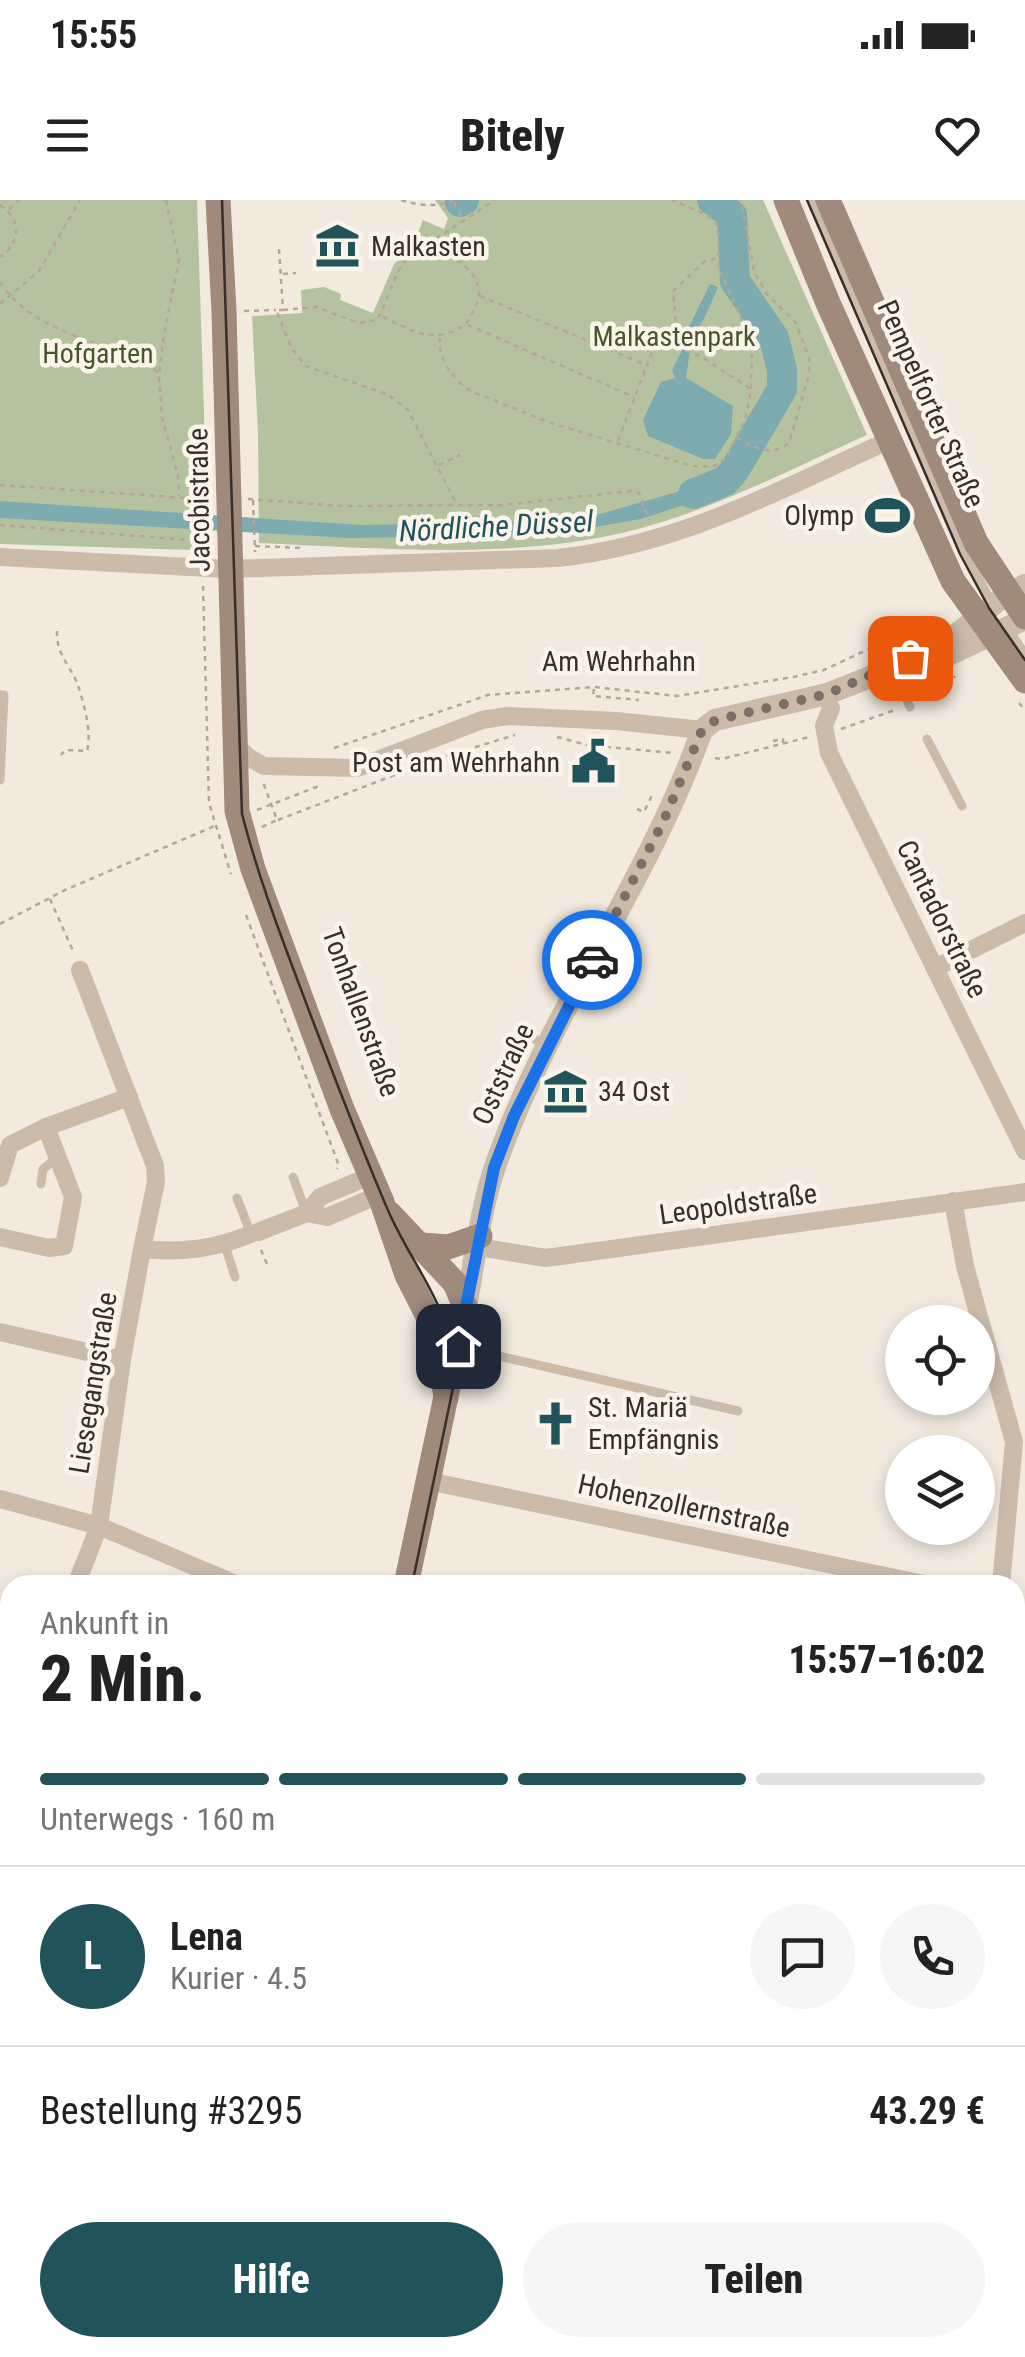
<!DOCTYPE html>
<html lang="de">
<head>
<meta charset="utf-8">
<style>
	:root { --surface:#fff; --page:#f6f6f6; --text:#222; --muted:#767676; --line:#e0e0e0; --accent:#20535a }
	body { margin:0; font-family:"Roboto Condensed",sans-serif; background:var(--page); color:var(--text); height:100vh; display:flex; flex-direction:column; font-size:38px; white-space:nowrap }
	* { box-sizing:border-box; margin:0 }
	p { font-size:32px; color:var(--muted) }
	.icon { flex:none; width:55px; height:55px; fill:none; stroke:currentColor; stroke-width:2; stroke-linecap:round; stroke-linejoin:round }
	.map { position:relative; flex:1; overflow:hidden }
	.sheet { position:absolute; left:0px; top:1375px; width:1025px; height:782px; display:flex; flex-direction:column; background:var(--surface); border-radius:30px 30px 0 0; box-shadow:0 5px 15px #0003 }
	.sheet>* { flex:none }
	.controls { position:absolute; left:885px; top:1105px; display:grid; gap:20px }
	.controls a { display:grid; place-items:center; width:110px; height:110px; border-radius:50%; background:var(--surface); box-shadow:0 5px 15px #0003; font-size:50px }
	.pin { position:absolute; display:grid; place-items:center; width:85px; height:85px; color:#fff; margin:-42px; border-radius:20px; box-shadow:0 5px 15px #0006 }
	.courier { position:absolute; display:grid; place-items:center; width:100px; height:100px; margin:-50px; border:8px solid #1a73e8; border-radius:50%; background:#fff; color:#222; box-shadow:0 2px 12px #0007 }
	.summary em { font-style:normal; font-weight:800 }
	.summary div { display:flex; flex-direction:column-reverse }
	.summary { display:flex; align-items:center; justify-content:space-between; height:170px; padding:0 40px }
	h1 { font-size:65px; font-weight:800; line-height:75px }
	.bar { display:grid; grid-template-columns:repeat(4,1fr); gap:15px 10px; align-content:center; height:120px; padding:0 40px }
	.bar i { height:12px; border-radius:8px; background:var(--line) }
	.bar .current { background:var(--accent) }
	.bar p { grid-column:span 4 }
	.line { display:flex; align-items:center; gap:25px; padding:0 40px; border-top:2px solid var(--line) }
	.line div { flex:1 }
	.round { display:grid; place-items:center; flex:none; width:105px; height:105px; border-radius:52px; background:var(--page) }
	.cta { display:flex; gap:20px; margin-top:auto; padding:20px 40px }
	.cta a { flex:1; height:115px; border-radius:60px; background:var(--accent); color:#fff; font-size:40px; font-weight:800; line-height:115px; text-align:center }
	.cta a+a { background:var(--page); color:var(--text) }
	.status { display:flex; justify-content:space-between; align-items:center; height:70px; padding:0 50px; background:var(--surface); direction:ltr }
	.status svg { height:28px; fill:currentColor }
	header { display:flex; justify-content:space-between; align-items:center; height:130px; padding:0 40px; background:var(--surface); font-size:45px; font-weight:800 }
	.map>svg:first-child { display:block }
	.green { fill:#b4c29f }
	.water { fill:#7eabaf }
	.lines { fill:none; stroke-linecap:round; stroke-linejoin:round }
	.river { stroke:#7eabaf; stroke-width:30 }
	.path { stroke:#b7a595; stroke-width:2.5; stroke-dasharray:5 5; stroke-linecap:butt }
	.service { stroke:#cbbbab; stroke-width:9 }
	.minor { stroke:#cbbbab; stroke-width:18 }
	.tertiary { stroke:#cbbbab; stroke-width:22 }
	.secondary { stroke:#9f8a7c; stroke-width:25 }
	.tram { stroke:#382f2a; stroke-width:2.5 }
	.done { stroke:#797069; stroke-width:10; stroke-dasharray:0 18 }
	.route { stroke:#1a73e8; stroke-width:12 }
	.labels { text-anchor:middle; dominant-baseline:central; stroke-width:9; stroke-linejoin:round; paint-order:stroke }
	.poi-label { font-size:28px; fill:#382f2a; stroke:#faf4eb; text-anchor:start }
	.park-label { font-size:28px; fill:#46562e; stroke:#faf4eb }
	.street-label { font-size:28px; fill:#382f2a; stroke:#faf4eb }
	.water-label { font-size:30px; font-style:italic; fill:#20535a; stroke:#faf4eb }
</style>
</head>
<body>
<div class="status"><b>15:55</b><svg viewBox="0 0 49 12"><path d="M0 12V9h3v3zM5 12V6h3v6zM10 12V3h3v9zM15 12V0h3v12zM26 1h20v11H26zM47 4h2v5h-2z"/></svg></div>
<header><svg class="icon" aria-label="menu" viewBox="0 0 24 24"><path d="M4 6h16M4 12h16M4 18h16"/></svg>Bitely<svg class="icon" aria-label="heart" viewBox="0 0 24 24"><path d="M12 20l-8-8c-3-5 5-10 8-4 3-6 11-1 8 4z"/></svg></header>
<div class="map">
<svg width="1025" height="2157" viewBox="0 0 1025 2157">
	<rect width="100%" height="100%" fill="#f2eadf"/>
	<g class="green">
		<polygon points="0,0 197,0 206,275 196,273 197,336 192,350 0,344"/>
		<path d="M 435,0 L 763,0 L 867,235 C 789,270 709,312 626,332 C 509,360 378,348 259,343 L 258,233 L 252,116 L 302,113 L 301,90 L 324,87 L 341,94 L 340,100 L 373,113 L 394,64 L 412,47 L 423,20 L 444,29 L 448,18 Z"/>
	</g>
	<g class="water">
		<path d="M 710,84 L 718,87 C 713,99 700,130 692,137 L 694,143 L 691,143 L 686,178 L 733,206 L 731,234 L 715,259 L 703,259 L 648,236 L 643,220 L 661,182 L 675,178 L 672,170 L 687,141 L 683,139 Z"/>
		<polygon points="722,279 735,279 693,302 641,319 550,335 349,338 0,318 0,301 361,325 538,322 600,314"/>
	</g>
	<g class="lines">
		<g class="river">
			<polyline points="460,2 464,0"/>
			<polyline points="693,294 725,281 734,271 782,189 782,170 774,138 735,81 732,15 712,0"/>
		</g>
		<g class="path">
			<polyline points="166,0 179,60 164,134 159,176 162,217 178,276 179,296"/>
			<path d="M 401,0 C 420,6 434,7 453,1"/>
			<polyline points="454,3 462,18"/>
			<path d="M 0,5 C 22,19 21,43 0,57"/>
			<polyline points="9,9 19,0"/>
			<polyline points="279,49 283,110 277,110 278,115 292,149 306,166 389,195 408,210 457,305"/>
			<polyline points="434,49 436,39 495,0"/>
			<polyline points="283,74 296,73"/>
			<path d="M 0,82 C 23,118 66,133 105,147 C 123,153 148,157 159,175"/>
			<polyline points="480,96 644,164"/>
			<polyline points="0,104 39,71 80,0"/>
			<path d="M 283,110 L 316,107 L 359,123 L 377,120 C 392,96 394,56 425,49 C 447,51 479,68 479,94 C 479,104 471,115 466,124 C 433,146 413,131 381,116"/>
			<polyline points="244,111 276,110"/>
			<polyline points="468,125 634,197"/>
			<path d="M 440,137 C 437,158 454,182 473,192 L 548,222 L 692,266 L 712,267 L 726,258 L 745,220 L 751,190 L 752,142 L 719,69 L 718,26 L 707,15 L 672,0"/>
			<polyline points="670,140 676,124 673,91 704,62 717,58"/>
			<path d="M 737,238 C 756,248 770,257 789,243 L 809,175 L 809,158 L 796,123 L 766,93 L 754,71 L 741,0"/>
			<polyline points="618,241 657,139 702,157 751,189"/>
			<polyline points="439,265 460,255"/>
			<polyline points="0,285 200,299"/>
			<polyline points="248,299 343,306 501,305 632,291 639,293 649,320"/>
			<polyline points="201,300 202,348"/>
			<polyline points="253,300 255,352"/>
			<polyline points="0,325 201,341"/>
			<polyline points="255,346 303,348"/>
			<polyline points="203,386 209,603 231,674"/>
			<path d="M 57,431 C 56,454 70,465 78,485 C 84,504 92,532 87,551 L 65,550 L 61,555"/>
			<polyline points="916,486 936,477"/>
			<polyline points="594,489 593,496 639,500"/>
			<polyline points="918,490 937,479"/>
			<polyline points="920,498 948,485 955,476"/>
			<polyline points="1019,503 1025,510"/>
			<polyline points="841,529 895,510"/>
			<polyline points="557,537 587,545 673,553"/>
			<polyline points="773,541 783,539 783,543"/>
			<polyline points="334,548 488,495 594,487 677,496 793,477 824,470 913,428 924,427"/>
			<polyline points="715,558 722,559 809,537"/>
			<polyline points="637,609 644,612 653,593"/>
			<polyline points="257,610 319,586"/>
			<polyline points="278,620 436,559 515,535"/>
			<polyline points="262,627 277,620 263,582"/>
			<polyline points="50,699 73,751"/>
			<polyline points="246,715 339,966 337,969"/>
			<polyline points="0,724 65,690 217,625"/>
			<polyline points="261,1050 267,1064"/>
		</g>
		<g class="service">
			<polyline points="811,0 950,321 992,404"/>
			<polyline points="1008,429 1025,454"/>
			<polyline points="898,480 910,507"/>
			<polyline points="0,495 4,495 0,580"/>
			<polyline points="927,539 962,606"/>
			<polyline points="523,833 545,844"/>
			<polyline points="293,977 306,1012"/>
			<polyline points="41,984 43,969 58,957"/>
			<polyline points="237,998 251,1034"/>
			<polyline points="225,1045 235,1077"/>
			<polyline points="460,1147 738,1211"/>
		</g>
		<g class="minor">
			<path d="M 0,357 L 228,369 L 558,358 C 683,344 778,290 890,240"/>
			<polyline points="831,508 824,526 829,553 1025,951"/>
			<polyline points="234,543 248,557 264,566 357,568 482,520 507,516 616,521 702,530"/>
			<polyline points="935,768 1025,723"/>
			<polyline points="80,770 155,966 156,982 142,1049"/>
			<polyline points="0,978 10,945 46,927"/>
			<polyline points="953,1001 965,1066 1014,1242 1001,1385"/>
			<polyline points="307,1013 327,1017 379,995"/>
			<polyline points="258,1032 307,1013 320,997 370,976"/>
			<polyline points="0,1037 49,1048 64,1046 73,997 46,927 129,897"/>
			<polyline points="466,1045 546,1058 1025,992"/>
			<polyline points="0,1132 122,1160"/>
			<polyline points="428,1281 929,1385"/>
			<polyline points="0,1299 99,1326 238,1385"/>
			<path d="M 76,1385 L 99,1326 L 122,1160 L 142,1049 C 182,1053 214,1049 251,1034"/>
			<polyline points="0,1569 10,1549"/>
			<polyline points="1015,1650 1025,1652"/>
			<polyline points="0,1738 10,1742"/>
			<polyline points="1015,1831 1025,1818"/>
			<polyline points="1015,2003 1025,2011"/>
			<polyline points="585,2157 592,2148"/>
		</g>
		<g class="tertiary">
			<polyline points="942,458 1025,419"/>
			<polyline points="702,530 715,520 827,494 870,477 958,433 1008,393 1025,385"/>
			<path d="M 465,1113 C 474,1065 480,1009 496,964 C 549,812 649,681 702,530"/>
			<polyline points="0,1476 10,1484"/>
			<polyline points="0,1511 10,1519"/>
			<polyline points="0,1983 10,1988"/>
			<polyline points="273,2148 290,2154 300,2154"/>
			<polyline points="797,2148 809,2157"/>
			<polyline points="908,2148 920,2157"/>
		</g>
		<g class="secondary">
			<polyline points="218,0 224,111 237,611 253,669 342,909 382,1002 407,1075 436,1132 446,1197"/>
			<polyline points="786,0 828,103 953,381 1025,481"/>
			<polyline points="828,0 976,343 1025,417"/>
			<polyline points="390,1014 455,1083 465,1107 406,1385"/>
			<polyline points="421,1045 448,1047 480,1036"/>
			<polyline points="30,2157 35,2148"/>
		</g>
		<g class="tram">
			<path d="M 222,0 L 242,614 C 260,684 286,749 311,816 C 336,881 360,945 387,1008 C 411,1066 460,1116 454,1183 L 412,1385"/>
			<polyline points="807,0 960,354 989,408 1025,460"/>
			<polyline points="848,2148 860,2157"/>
		</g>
	</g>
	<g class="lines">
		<polyline class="done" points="592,760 664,620 702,530 716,520 827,494 910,458"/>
		<polyline class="route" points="458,1146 494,968 514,916 592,760"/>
	</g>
	<defs>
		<symbol id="museum-bare" viewBox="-9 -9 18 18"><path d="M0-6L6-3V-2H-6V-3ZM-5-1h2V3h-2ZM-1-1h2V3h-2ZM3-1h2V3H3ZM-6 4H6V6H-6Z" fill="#20535a" stroke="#faf4eb" stroke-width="2.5" paint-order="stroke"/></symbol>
		<symbol id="stadium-bare" viewBox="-9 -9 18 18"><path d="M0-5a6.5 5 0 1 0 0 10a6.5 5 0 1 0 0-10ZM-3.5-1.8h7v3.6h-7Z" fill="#20535a" stroke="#faf4eb" stroke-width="2.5" paint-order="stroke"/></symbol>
		<symbol id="civic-bare" viewBox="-9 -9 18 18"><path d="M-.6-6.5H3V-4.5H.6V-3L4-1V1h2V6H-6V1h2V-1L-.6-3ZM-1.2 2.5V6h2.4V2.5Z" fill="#20535a" stroke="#faf4eb" stroke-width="2.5" paint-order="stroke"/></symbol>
		<symbol id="church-bare" viewBox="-9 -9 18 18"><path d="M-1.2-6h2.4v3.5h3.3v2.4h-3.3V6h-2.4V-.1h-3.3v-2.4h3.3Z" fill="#20535a" stroke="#faf4eb" stroke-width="2.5" paint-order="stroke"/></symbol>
	</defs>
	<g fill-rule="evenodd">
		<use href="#museum-bare" x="306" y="14" width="63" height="63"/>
		<use href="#stadium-bare" x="856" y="284" width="63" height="63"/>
		<use href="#civic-bare" x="562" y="530" width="63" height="63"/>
		<use href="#museum-bare" x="534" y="860" width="63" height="63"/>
		<use href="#church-bare" x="524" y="1192" width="63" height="63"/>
	</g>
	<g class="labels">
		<g class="poi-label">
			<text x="371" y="46">Malkasten</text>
			<text x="854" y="315" text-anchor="end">Olymp</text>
			<text x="560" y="562" text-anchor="end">Post am Wehrhahn</text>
			<text x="598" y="891">34 Ost</text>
			<text x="588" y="1207">St. Mariä<tspan x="588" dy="32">Empfängnis</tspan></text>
		</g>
		<g class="park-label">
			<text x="674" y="136">Malkastenpark</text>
			<text x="98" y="153">Hofgarten</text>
		</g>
		<g class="street-label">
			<text transform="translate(931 204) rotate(66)">Pempelforter Straße</text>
			<text transform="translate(199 300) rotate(-91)">Jacobistraße</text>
			<text x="619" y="461">Am Wehrhahn</text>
			<text transform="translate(942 719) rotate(64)">Cantadorstraße</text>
			<text transform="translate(361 812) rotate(70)">Tonhallenstraße</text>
			<text transform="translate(503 874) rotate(-65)">Oststraße</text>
			<text transform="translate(738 1004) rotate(-8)">Leopoldstraße</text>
			<text transform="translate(93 1183) rotate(-81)">Liesegangstraße</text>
			<text transform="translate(684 1306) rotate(12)">Hohenzollernstraße</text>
		</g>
		<g class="water-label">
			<text transform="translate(496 326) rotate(-3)">Nördliche Düssel</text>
		</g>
	</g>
</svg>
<div class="controls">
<a><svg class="icon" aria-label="locate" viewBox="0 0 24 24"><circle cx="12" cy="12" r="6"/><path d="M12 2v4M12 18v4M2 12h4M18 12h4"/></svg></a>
<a><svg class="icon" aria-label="layers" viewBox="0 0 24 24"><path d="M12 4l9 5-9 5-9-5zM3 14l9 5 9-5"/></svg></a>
</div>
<div class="pin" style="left:910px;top:458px;background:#ea580c"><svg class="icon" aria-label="bag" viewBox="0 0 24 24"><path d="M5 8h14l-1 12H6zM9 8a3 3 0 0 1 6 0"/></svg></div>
<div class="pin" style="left:458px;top:1146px;background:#1f2937"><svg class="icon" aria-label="home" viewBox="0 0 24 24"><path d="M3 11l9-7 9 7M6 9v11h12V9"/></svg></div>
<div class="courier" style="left:592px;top:760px"><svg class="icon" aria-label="car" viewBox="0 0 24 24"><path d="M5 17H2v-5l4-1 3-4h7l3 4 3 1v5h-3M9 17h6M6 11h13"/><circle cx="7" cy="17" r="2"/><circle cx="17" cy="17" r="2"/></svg></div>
<section class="sheet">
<div class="summary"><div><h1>2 Min.</h1><p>Ankunft in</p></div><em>15:57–16:02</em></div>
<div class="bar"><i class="current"></i><i class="current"></i><i class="current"></i><i></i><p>Unterwegs · 160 m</p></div>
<div class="line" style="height:180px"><b class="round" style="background:var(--accent);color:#fff">L</b><div><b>Lena</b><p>Kurier · 4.5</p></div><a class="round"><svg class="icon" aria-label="chat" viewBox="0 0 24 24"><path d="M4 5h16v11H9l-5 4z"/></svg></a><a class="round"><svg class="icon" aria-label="phone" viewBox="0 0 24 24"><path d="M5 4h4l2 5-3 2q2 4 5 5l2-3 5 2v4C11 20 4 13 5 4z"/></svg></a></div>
<div class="line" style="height:130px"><div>Bestellung #3295</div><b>43.29 €</b></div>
<div class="cta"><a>Hilfe</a><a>Teilen</a></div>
</section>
</div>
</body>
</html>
